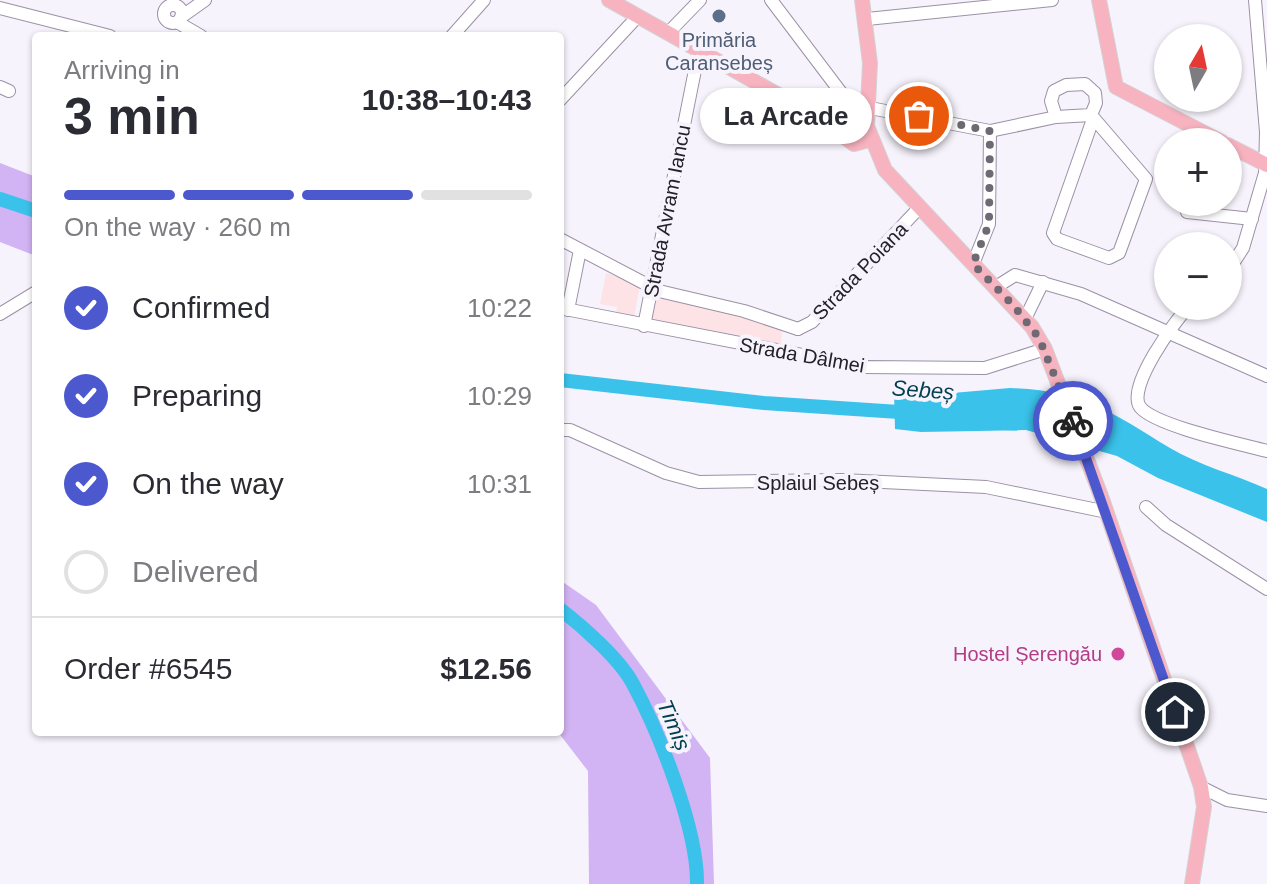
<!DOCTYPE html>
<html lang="en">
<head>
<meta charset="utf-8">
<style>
	:root { --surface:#fff; --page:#f7f7f7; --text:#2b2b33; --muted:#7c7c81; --line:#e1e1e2; --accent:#4b58ce }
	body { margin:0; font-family:Helvetica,sans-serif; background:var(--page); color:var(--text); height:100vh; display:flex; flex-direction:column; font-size:30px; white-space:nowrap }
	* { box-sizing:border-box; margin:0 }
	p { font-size:26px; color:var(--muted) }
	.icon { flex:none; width:44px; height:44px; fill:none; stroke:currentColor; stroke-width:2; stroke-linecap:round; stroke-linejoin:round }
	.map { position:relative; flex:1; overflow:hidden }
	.drawer { position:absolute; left:32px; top:32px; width:532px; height:704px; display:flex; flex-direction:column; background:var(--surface); border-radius:8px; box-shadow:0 2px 6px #0004 }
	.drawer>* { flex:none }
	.needle { width:52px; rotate:9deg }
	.fabs { position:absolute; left:1154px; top:24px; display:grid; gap:16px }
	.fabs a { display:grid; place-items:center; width:88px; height:88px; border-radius:50%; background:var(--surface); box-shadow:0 2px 6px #0004; font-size:40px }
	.pin { position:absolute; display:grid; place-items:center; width:68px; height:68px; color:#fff; margin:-34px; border:4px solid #fff; border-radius:50%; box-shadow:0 2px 8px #0007 }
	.courier { position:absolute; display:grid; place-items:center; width:80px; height:80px; margin:-40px; border:6px solid #4b58ce; border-radius:50%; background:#fff; color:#222; box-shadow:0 2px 10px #0007 }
	.bubble { position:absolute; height:56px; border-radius:28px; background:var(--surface); box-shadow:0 2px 6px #0004; font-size:26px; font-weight:700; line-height:56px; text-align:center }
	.summary em { font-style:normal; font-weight:700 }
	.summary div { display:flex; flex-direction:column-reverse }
	.summary { display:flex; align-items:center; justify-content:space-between; height:136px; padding:0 32px }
	h1 { font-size:52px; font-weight:700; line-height:60px }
	.bar { display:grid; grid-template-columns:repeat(4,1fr); gap:12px 8px; align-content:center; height:96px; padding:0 32px }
	.bar i { height:10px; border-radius:6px; background:var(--line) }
	.bar .selected { background:var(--accent) }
	.bar p { grid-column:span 4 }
	.line { display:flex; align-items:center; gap:20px; padding:0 32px; border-top:2px solid var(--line) }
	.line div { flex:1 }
	ol { padding:0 32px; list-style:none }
	li { display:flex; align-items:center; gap:24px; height:88px }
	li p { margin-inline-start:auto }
	li .icon { padding:8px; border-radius:50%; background:var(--accent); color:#fff; stroke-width:4 }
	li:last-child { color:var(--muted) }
	li i { width:44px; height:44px; border:4px solid var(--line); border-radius:50% }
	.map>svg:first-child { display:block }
	.commercial { fill:#fee3e6 }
	.green { fill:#d2b3f3 }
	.water { fill:#3ac2eb }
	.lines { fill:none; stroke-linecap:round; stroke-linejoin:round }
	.river { stroke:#3ac2eb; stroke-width:14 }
	.minor-casing { stroke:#9b91a6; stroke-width:14 }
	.major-casing { stroke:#d3d3d4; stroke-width:16 }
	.minor { stroke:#fff; stroke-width:12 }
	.major { stroke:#f7b3bf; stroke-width:14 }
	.done { stroke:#6e6a73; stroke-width:8; stroke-dasharray:0 14.4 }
	.route { stroke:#4b58ce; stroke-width:10 }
	.service-dot { fill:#5c6f8a; stroke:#f7f3fc; stroke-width:3 }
	.hotel-dot { fill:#d1479c; stroke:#f7f3fc; stroke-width:3 }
	.labels { text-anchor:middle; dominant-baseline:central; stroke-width:8; stroke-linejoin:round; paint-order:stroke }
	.service-label { font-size:20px; fill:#4e5e75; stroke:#f7f3fc }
	.street-label { font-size:20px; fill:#252129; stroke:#f7f3fc }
	.hotel-label { font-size:20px; fill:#b23c85; stroke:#f7f3fc; text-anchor:end }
	.water-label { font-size:22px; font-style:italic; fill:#013f50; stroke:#f7f3fc }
</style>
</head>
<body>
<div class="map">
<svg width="1267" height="884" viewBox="0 0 1267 884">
	<rect width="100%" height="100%" fill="#f7f3fc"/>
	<g class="commercial">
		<polygon points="606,273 640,285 634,318 616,315 617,307 600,304"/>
		<polygon points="656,295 782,327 781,346 651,322"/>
	</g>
	<g class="green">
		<polygon points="0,163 36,177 36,256 0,242"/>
		<polygon points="560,580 596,605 710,758 714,884 589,884 588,771 558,732"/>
	</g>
	<path class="water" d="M 1010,388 C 1082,390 1111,412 1170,448 C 1198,465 1236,475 1267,489 L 1267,522 L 1158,478 L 1117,456 L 1026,430 L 921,432 L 895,429 L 894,392 L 941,394 Z"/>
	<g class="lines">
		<g class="river">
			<polyline points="0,199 36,211"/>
			<polyline points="560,380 764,403 914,413"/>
			<path d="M 560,609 C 582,626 620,659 633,684 C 659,732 698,830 697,884"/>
		</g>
		<defs>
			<g id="minor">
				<polyline points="771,0 858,115"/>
				<circle cx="173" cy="14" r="9"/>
				<polyline points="0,8 110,36"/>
				<polyline points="181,17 205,0"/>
				<polyline points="867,19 1052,0"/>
				<polyline points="177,22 201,36"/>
				<polyline points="668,33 700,0"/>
				<polyline points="452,36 484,0"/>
				<polygon points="1085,84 1095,93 1096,103 1091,115 1056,117 1051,101 1054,91 1066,85"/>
				<polyline points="0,87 9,91"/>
				<polyline points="560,100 638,16"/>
				<polyline points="870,108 990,131 1056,117"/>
				<polyline points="1091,115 1146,179 1119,253 1109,258 1057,239 1053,233 1093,119"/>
				<polyline points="1187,212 1252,219"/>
				<polyline points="560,239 659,291 744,311 798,329"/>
				<polyline points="973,264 989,224 990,131"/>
				<polyline points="1228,271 1243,248 1265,173 1266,132 1255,0"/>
				<polyline points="996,287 1015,275 1081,294 1267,376"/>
				<path d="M 1189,306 C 1175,321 1126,387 1140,407 C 1155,426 1241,444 1267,451"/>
				<polyline points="560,308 864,367 985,368 1045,349"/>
				<polyline points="568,310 580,250"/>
				<polyline points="0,314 36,292"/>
				<polyline points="1025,319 1043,282"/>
				<polyline points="644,326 699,50"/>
				<polyline points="798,329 812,322 919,208"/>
				<polyline points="560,430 570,430 666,473 699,482 842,480 986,487 1107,512"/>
				<polyline points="1146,507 1166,525 1267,589"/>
				<polyline points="1201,787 1227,800 1267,806"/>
			</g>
			<g id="major">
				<polyline points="609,0 809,112 847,123"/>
				<polyline points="862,0 870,63 867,126 885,170 1032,327 1045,349 1101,496 1201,787 1204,807 1192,884"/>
				<polyline points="1099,0 1116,87 1222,142"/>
				<polyline points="819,119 854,144 865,141 869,134"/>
				<polyline points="1228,145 1267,165"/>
			</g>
		</defs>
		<use href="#minor" class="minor-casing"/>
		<use href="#major" class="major-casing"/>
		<use href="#minor" class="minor"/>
		<use href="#major" class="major"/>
	</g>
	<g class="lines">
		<polyline class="done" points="919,116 990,131 989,224 973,264 1014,306 1039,338 1073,421"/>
		<polyline class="route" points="1073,421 1175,712"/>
	</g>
	<circle class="service-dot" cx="719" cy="16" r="8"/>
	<circle class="hotel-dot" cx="1118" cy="654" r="8"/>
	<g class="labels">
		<g class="service-label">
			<text x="719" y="40">Primăria<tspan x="719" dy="23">Caransebeș</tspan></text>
		</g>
		<g class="street-label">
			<text transform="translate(667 211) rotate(-79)">Strada Avram Iancu</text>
			<text transform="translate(860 271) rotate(-46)">Strada Poiana</text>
			<text transform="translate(802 355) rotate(10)">Strada Dâlmei</text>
			<text x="818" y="483">Splaiul Sebeș</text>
		</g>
		<g class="hotel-label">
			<text x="1102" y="654">Hostel Șerengău</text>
		</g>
		<g class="water-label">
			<text transform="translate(923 390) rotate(4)">Sebeș</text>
			<text transform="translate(674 725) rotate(67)">Timiș</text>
		</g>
	</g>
</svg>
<div class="fabs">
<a><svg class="needle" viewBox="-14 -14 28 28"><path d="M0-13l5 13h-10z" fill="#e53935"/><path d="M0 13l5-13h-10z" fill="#7c7c81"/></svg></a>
<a>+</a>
<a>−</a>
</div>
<div class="pin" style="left:919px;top:116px;background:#ea580c"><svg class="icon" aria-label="bag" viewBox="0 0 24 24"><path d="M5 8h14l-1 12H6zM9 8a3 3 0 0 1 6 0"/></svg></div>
<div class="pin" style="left:1175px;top:712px;background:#1f2937"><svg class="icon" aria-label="home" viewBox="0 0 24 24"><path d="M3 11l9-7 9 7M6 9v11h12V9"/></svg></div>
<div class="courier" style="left:1073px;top:421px"><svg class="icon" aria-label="bike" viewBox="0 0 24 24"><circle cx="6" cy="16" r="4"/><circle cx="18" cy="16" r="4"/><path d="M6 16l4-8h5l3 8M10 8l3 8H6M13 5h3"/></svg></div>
<div class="bubble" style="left:700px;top:88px;width:172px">La Arcade</div>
<section class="drawer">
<div class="summary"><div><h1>3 min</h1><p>Arriving in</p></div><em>10:38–10:43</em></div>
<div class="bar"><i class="selected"></i><i class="selected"></i><i class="selected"></i><i></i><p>On the way · 260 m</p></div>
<ol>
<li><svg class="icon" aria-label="check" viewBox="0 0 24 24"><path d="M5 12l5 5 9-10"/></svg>Confirmed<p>10:22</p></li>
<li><svg class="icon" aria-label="check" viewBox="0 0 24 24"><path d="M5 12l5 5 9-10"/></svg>Preparing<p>10:29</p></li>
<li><svg class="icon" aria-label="check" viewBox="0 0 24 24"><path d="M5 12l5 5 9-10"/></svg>On the way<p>10:31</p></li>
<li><i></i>Delivered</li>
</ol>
<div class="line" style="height:104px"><div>Order #6545</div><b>$12.56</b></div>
</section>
</div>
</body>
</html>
